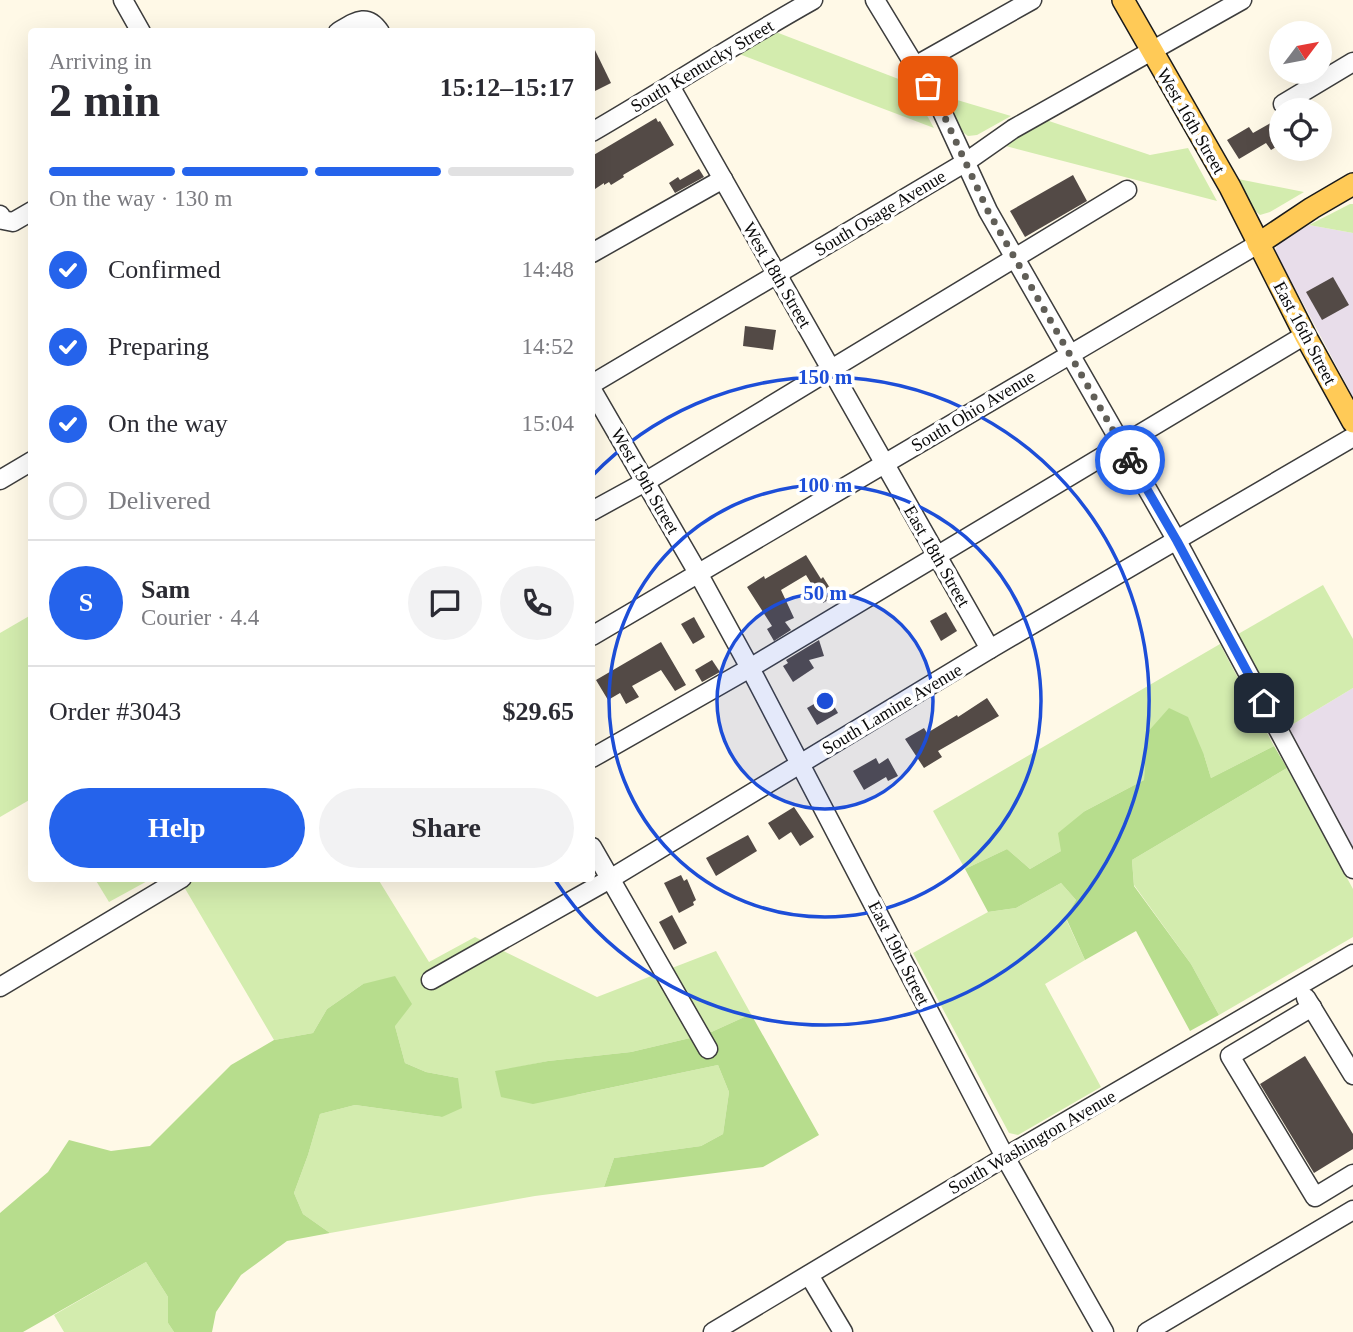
<!DOCTYPE html>
<html lang="en">
<head>
<meta charset="utf-8">
<style>
	:root { --surface:#fff; --page:#f2f2f3; --text:#2b2b33; --muted:#7c7c81; --line:#e1e1e2; --accent:#2563eb }
	body { margin:0; font-family:"Times New Roman",serif; background:var(--page); color:var(--text); height:100vh; display:flex; flex-direction:column; font-size:26px; white-space:nowrap }
	* { box-sizing:border-box; margin:0 }
	p { font-size:23px; color:var(--muted) }
	.icon { flex:none; width:38px; height:38px; fill:none; stroke:currentColor; stroke-width:2; stroke-linecap:round; stroke-linejoin:round }
	.map { position:relative; flex:1; overflow:hidden }
	.panel { position:absolute; left:28px; top:28px; width:567px; height:854px; display:flex; flex-direction:column; background:var(--surface); border-radius:7px; box-shadow:0 7px 28px #0002 }
	.panel>* { flex:none }
	.needle { width:46px; rotate:58deg }
	.buttons { position:absolute; left:1269px; top:21px; display:grid; gap:14px }
	.buttons a { display:grid; place-items:center; width:63px; height:63px; border-radius:50%; background:var(--surface); box-shadow:0 7px 28px #0002; font-size:35px }
	.pin { position:absolute; display:grid; place-items:center; width:60px; height:60px; color:#fff; margin:-30px; border-radius:14px; box-shadow:0 4px 10px #0006 }
	.courier { position:absolute; display:grid; place-items:center; width:70px; height:70px; margin:-35px; border:5px solid #2563eb; border-radius:50%; background:#fff; color:#222; box-shadow:0 2px 9px #0007 }
	.headline em { font-style:normal; font-weight:800 }
	.headline div { display:flex; flex-direction:column-reverse }
	.headline { display:flex; align-items:center; justify-content:space-between; height:119px; padding:0 21px }
	h1 { font-size:46px; font-weight:800; line-height:52px }
	.bar { display:grid; grid-template-columns:repeat(4,1fr); gap:10px 7px; align-content:center; height:84px; padding:0 21px }
	.bar i { height:9px; border-radius:5px; background:var(--line) }
	.bar .on { background:var(--accent) }
	.bar p { grid-column:span 4 }
	.line { display:flex; align-items:center; gap:18px; padding:0 21px; border-top:2px solid var(--line) }
	.line div { flex:1 }
	.round { display:grid; place-items:center; flex:none; width:74px; height:74px; border-radius:37px; background:var(--page) }
	ol { padding:0 21px; list-style:none }
	li { display:flex; align-items:center; gap:21px; height:77px }
	li p { margin-inline-start:auto }
	li .icon { padding:7px; border-radius:50%; background:var(--accent); color:#fff; stroke-width:4 }
	li:last-child { color:var(--muted) }
	li i { width:38px; height:38px; border:4px solid var(--line); border-radius:50% }
	.cta { display:flex; gap:14px; margin-top:auto; padding:14px 21px }
	.cta a { flex:1; height:80px; border-radius:42px; background:var(--accent); color:#fff; font-size:28px; font-weight:800; line-height:80px; text-align:center }
	.cta a+a { background:var(--page); color:var(--text) }
	.map>svg:first-child { display:block }
	.industrial { fill:#e8ddea }
	.green { fill:#d3ecae }
	.forest { fill:#b7dd8d }
	.building { fill:#534a46 }
	.lines { fill:none; stroke-linecap:round; stroke-linejoin:round }
	.minor-casing { stroke:#3d3d3d; stroke-width:21 }
	.major-casing { stroke:#1b1b1b; stroke-width:24 }
	.minor { stroke:#fff; stroke-width:18 }
	.major { stroke:#ffca57; stroke-width:21 }
	.done { stroke:#605e57; stroke-width:7; stroke-dasharray:0 12.6 }
	.route { stroke:#2563eb; stroke-width:9 }
	.ring { fill:none; stroke:#1d4ed8; stroke-width:3.5 }
	.labels { text-anchor:middle; dominant-baseline:central; stroke-width:7; stroke-linejoin:round; paint-order:stroke }
	.street-label { font-size:18px; fill:#0a0a0a; stroke:#fff }
	.centre { fill:#1d4ed8; stroke:#fff; stroke-width:3.5 }
	.ring-label { font-size:21px; text-anchor:middle; font-weight:bold; fill:#1d4ed8; stroke:#fff; stroke-width:7; stroke-linejoin:round; paint-order:stroke }
</style>
</head>
<body>
<div class="map">
<svg width="1353" height="1332" viewBox="0 0 1353 1332">
	<rect width="100%" height="100%" fill="#fff9e7"/>
	<g class="industrial">
		<polygon points="1309,225 1353,233 1353,397 1275,251 1278,243"/>
		<polygon points="1353,688 1353,850 1285,729"/>
	</g>
	<g class="green">
		<polygon points="768,29 909,83 934,128 734,52"/>
		<polygon points="937,94 1011,116 977,135 968,136 957,128"/>
		<polygon points="1046,120 1150,155 1188,148 1217,201 1002,145"/>
		<polygon points="1238,179 1304,192 1270,212 1260,215 1254,210"/>
		<polygon points="1350,204 1353,204 1353,233 1309,225"/>
		<polygon points="1323,585 1353,639 1353,688 1285,729 1233,637"/>
		<polygon points="31,615 31,799 0,817 0,633"/>
		<polygon points="1220,644 1274,746 1211,778 1204,755 1146,734 1144,780 1085,811 1061,851 1030,869 1007,849 965,869 933,811"/>
		<polygon points="1287,768 1353,889 1353,937 1219,1015 1191,964 1134,885 1132,860"/>
		<polygon points="182,878 378,879 429,962 475,937 597,997 716,951 751,1014 707,1034 631,1052 548,1061 495,1072 576,1095 718,1065 729,1092 723,1134 701,1146 614,1158 604,1187 535,1196 330,1233 303,1214 294,1193 308,1155 320,1114 355,1105 442,1117 458,1078 426,1072 405,1063 395,1026 363,984 327,1009 313,1033 274,1040 180,880"/>
		<polygon points="95,879 151,879 109,902"/>
		<polygon points="1061,883 1076,900 1066,919 1085,960 1045,984 1101,1087 1018,1135 1009,1133 913,953 988,912 1016,908"/>
		<polygon points="146,1262 168,1297 168,1323 174,1332 64,1332 54,1315"/>
	</g>
	<g class="forest">
		<polygon points="1169,708 1188,717 1204,755 1211,778 1274,746 1287,768 1132,860 1134,886 1191,964 1219,1015 1190,1031 1136,931 1085,960 1066,918 1076,900 1061,883 1016,908 988,912 965,869 1007,849 1030,869 1061,851 1058,833 1085,811 1144,780 1146,734"/>
		<polygon points="395,976 412,1004 395,1026 405,1063 426,1072 458,1078 462,1108 442,1117 355,1105 320,1114 308,1155 294,1193 303,1214 330,1233 287,1241 241,1275 216,1312 212,1332 174,1332 168,1323 168,1297 146,1262 23,1332 0,1332 0,1213 48,1172 69,1140 111,1151 150,1146 231,1065 274,1040 313,1033 327,1009 363,984"/>
		<polygon points="751,1014 819,1135 763,1167 604,1187 614,1158 701,1146 723,1134 729,1092 718,1065 533,1104 501,1097 495,1071 548,1061 631,1052 707,1034"/>
	</g>
	<g class="building">
		<polygon points="592,44 611,83 595,91 592,84"/>
		<polygon points="1281,117 1281,144 1271,150 1266,143 1239,159 1227,140 1249,127 1253,133"/>
		<polygon points="656,118 658,122 660,121 674,145 623,175 624,177 611,185 609,182 604,185 604,183 592,191 592,156"/>
		<polygon points="699,169 704,177 675,193 669,183 678,177 680,180"/>
		<polygon points="1073,175 1087,201 1025,237 1010,211"/>
		<polygon points="1333,277 1349,305 1322,320 1306,292"/>
		<polygon points="745,326 776,330 773,350 743,346"/>
		<polygon points="806,555 821,579 823,577 835,596 823,603 806,575 781,590 794,618 785,622 791,630 774,641 767,629 772,626 747,587 764,576 765,579"/>
		<polygon points="946,612 957,631 941,641 930,621"/>
		<polygon points="694,617 705,637 693,644 681,624"/>
		<polygon points="819,640 824,656 809,660 814,668 793,682 783,666 788,663 786,660"/>
		<polygon points="661,642 686,685 675,691 661,670 632,686 639,697 626,704 620,693 608,700 596,680"/>
		<polygon points="712,660 720,672 702,682 695,670"/>
		<polygon points="828,696 838,713 817,725 807,708"/>
		<polygon points="987,698 999,716 938,751 942,757 924,768 905,739 924,728 927,733 957,715 958,717"/>
		<polygon points="876,758 879,764 888,758 898,776 888,781 886,777 864,790 853,771"/>
		<polygon points="794,807 814,837 800,846 791,832 779,840 768,823"/>
		<polygon points="748,835 757,851 716,876 706,858"/>
		<polygon points="681,875 684,881 687,879 696,900 693,902 694,905 679,913 664,883"/>
		<polygon points="672,915 687,943 674,950 659,922"/>
		<polygon points="1305,1056 1353,1134 1353,1149 1314,1173 1260,1084"/>
	</g>
	<g class="lines">
		<defs>
			<g id="minor">
				<polyline points="123,0 141,32"/>
				<polyline points="875,0 940,107 988,211 1177,541 1353,869"/>
				<path d="M 338,32 C 355,22 367,12 380,32"/>
				<polyline points="915,66 1032,0"/>
				<polyline points="670,86 990,649"/>
				<polyline points="1283,104 1353,62"/>
				<path d="M 592,132 C 666,89 738,42 813,0"/>
				<polyline points="0,215 3,220 13,222 32,211"/>
				<polyline points="592,253 723,179"/>
				<polyline points="592,384 966,162 1013,129 1242,0"/>
				<polyline points="592,390 698,573 750,668 1005,1157 1104,1332"/>
				<polyline points="0,480 32,461"/>
				<polyline points="592,511 645,482 1127,190"/>
				<polyline points="592,636 1258,244"/>
				<polyline points="592,758 750,668 1305,335"/>
				<polyline points="592,847 708,1049"/>
				<polyline points="431,980 610,879 990,649 1353,437"/>
				<polyline points="0,987 182,878"/>
				<polyline points="1306,998 1353,1075"/>
				<polyline points="1312,1007 1230,1056 1315,1197 1353,1174"/>
				<polyline points="809,1275 843,1332"/>
				<polyline points="713,1332 1005,1157 1353,954"/>
				<polyline points="1147,1332 1353,1210"/>
			</g>
			<g id="major">
				<polyline points="1123,0 1230,187 1306,337 1353,422"/>
				<polyline points="1258,244 1312,208 1353,184"/>
			</g>
		</defs>
		<use href="#minor" class="minor-casing"/>
		<use href="#major" class="major-casing"/>
		<use href="#minor" class="minor"/>
		<use href="#major" class="major"/>
	</g>
	<g class="lines">
		<polyline class="done" points="928,86 940,107 988,211 1130,460"/>
		<polyline class="route" points="1130,460 1177,541 1264,703"/>
	</g>
	<circle cx="825" cy="701" r="108" fill="#1d4ed8" fill-opacity=".12"/>
	<g class="ring">
		<circle cx="825" cy="701" r="108"/>
		<circle cx="825" cy="701" r="216"/>
		<path d="M592 476A324 324 0 1 1 555 880"/>
	</g>
	<g class="labels">
		<g class="street-label">
			<text transform="translate(702 66) rotate(-31)">South Kentucky Street</text>
			<text transform="translate(1191 121) rotate(60)">West 16th Street</text>
			<text transform="translate(880 213) rotate(-31)">South Osage Avenue</text>
			<text transform="translate(777 275) rotate(60)">West 18th Street</text>
			<text transform="translate(1305 333) rotate(62)">East 16th Street</text>
			<text transform="translate(973 411) rotate(-31)">South Ohio Avenue</text>
			<text transform="translate(645 481) rotate(60)">West 19th Street</text>
			<text transform="translate(937 556) rotate(60)">East 18th Street</text>
			<text transform="translate(892 709) rotate(-31)">South Lamine Avenue</text>
			<text transform="translate(899 953) rotate(63)">East 19th Street</text>
			<text transform="translate(1032 1142) rotate(-30)">South Washington Avenue</text>
		</g>
	</g>
	<circle cx="825" cy="701" r="10" class="centre"/>
	<g class="ring-label">
		<text x="825" y="384">150 m</text>
		<text x="825" y="492">100 m</text>
		<text x="825" y="600">50 m</text>
	</g>
</svg>
<div class="buttons">
<a><svg class="needle" viewBox="-14 -14 28 28"><path d="M0-13l5 13h-10z" fill="#e53935"/><path d="M0 13l5-13h-10z" fill="#7c7c81"/></svg></a>
<a><svg class="icon" aria-label="locate" viewBox="0 0 24 24"><circle cx="12" cy="12" r="6"/><path d="M12 2v4M12 18v4M2 12h4M18 12h4"/></svg></a>
</div>
<div class="pin" style="left:928px;top:86px;background:#ea580c"><svg class="icon" aria-label="bag" viewBox="0 0 24 24"><path d="M5 8h14l-1 12H6zM9 8a3 3 0 0 1 6 0"/></svg></div>
<div class="pin" style="left:1264px;top:703px;background:#1f2937"><svg class="icon" aria-label="home" viewBox="0 0 24 24"><path d="M3 11l9-7 9 7M6 9v11h12V9"/></svg></div>
<div class="courier" style="left:1130px;top:460px"><svg class="icon" aria-label="bike" viewBox="0 0 24 24"><circle cx="6" cy="16" r="4"/><circle cx="18" cy="16" r="4"/><path d="M6 16l4-8h5l3 8M10 8l3 8H6M13 5h3"/></svg></div>
<section class="panel">
<div class="headline"><div><h1>2 min</h1><p>Arriving in</p></div><em>15:12–15:17</em></div>
<div class="bar"><i class="on"></i><i class="on"></i><i class="on"></i><i></i><p>On the way · 130 m</p></div>
<ol>
<li><svg class="icon" aria-label="check" viewBox="0 0 24 24"><path d="M5 12l5 5 9-10"/></svg>Confirmed<p>14:48</p></li>
<li><svg class="icon" aria-label="check" viewBox="0 0 24 24"><path d="M5 12l5 5 9-10"/></svg>Preparing<p>14:52</p></li>
<li><svg class="icon" aria-label="check" viewBox="0 0 24 24"><path d="M5 12l5 5 9-10"/></svg>On the way<p>15:04</p></li>
<li><i></i>Delivered</li>
</ol>
<div class="line" style="height:126px"><b class="round" style="background:var(--accent);color:#fff">S</b><div><b>Sam</b><p>Courier · 4.4</p></div><a class="round"><svg class="icon" aria-label="chat" viewBox="0 0 24 24"><path d="M4 5h16v11H9l-5 4z"/></svg></a><a class="round"><svg class="icon" aria-label="phone" viewBox="0 0 24 24"><path d="M5 4h4l2 5-3 2q2 4 5 5l2-3 5 2v4C11 20 4 13 5 4z"/></svg></a></div>
<div class="line" style="height:91px"><div>Order #3043</div><b>$29.65</b></div>
<div class="cta"><a>Help</a><a>Share</a></div>
</section>
</div>
</body>
</html>
